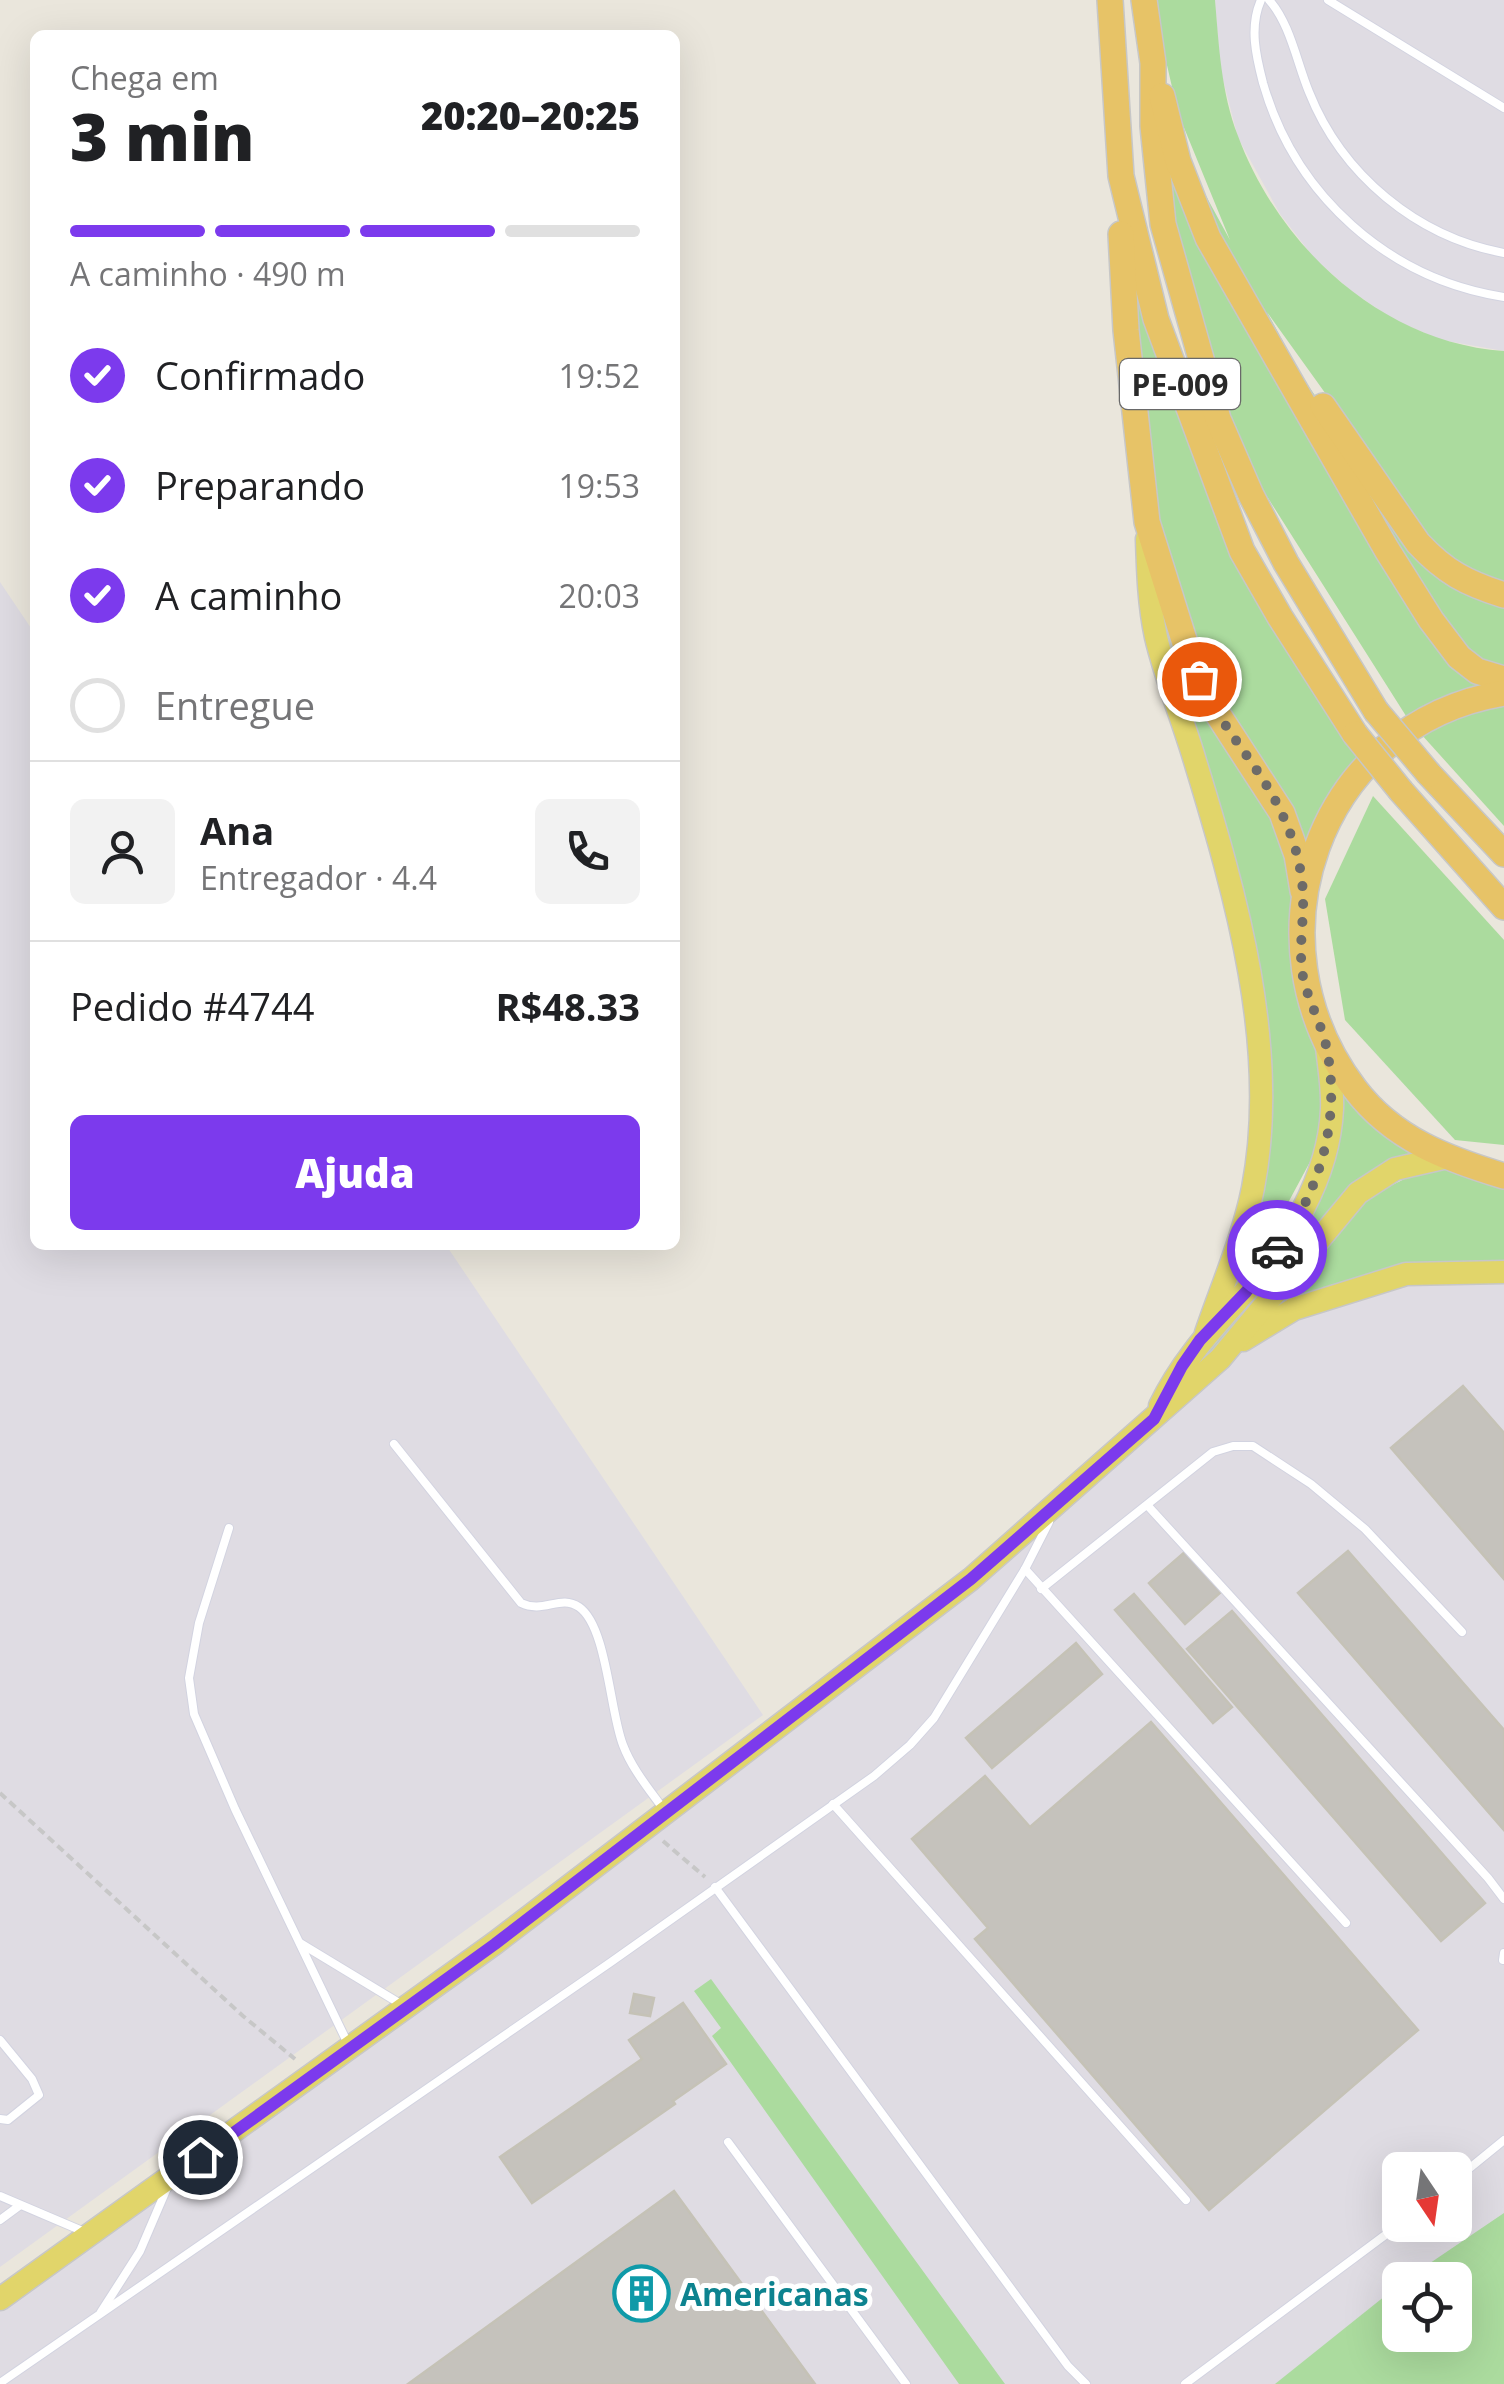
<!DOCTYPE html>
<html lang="pt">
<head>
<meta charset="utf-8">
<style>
	:root { --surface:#fff; --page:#f2f2f2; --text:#202124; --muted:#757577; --line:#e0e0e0; --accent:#7c3aed }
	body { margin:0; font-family:"Open Sans",sans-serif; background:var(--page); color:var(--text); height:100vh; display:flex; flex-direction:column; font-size:38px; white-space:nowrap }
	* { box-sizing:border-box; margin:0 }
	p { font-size:32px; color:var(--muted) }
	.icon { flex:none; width:55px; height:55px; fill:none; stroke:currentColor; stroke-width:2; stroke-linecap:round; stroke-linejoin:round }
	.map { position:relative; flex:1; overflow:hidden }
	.details { position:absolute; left:30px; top:30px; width:650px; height:1220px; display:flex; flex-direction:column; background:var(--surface); border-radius:15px; box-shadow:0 10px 40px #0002 }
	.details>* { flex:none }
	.needle { width:65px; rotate:167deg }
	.buttons { position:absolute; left:1382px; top:2152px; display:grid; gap:20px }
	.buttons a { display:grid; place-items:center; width:90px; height:90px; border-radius:15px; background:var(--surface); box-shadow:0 10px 40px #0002; font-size:50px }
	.pin { position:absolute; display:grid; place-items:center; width:85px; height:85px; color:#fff; margin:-42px; border:5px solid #fff; border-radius:50%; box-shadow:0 2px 10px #0007 }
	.courier { position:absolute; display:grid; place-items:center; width:100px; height:100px; margin:-50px; border:8px solid #7c3aed; border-radius:50%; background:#fff; color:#222; box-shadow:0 2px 12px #0007 }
	.summary em { font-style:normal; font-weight:800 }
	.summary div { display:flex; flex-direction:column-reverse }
	.summary { display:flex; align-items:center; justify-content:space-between; height:170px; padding:0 40px }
	h1 { font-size:65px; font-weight:800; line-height:75px }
	.bar { display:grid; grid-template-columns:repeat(4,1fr); gap:15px 10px; align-content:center; height:120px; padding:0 40px }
	.bar i { height:12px; border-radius:8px; background:var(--line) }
	.bar .active { background:var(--accent) }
	.bar p { grid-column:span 4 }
	.line { display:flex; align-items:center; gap:25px; padding:0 40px; border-top:2px solid var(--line) }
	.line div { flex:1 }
	.round { display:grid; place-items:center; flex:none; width:105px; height:105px; border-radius:15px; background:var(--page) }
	ol { padding:0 40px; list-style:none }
	li { display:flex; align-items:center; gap:30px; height:110px }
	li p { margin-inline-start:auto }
	li .icon { padding:10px; border-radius:50%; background:var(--accent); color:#fff; stroke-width:4 }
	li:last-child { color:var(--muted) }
	li i { width:55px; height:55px; border:5px solid var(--line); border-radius:50% }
	.primary-button { display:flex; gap:20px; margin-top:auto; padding:20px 40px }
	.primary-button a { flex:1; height:115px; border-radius:15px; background:var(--accent); color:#fff; font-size:40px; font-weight:800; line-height:115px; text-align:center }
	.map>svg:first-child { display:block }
	.industrial { fill:#dfdce3; fill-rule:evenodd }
	.green { fill:#abdb9e }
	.building { fill:#c5c2bc; stroke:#c5c2b6; stroke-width:2.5 }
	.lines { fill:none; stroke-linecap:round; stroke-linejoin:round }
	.service-casing { stroke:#d2d3e0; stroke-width:10 }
	.primary-casing { stroke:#c7c7c7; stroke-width:25 }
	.trunk-casing { stroke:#c7c7c7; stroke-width:28 }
	.path { stroke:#c7c7c7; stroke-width:4; stroke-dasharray:8 5; stroke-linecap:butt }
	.service { stroke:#fff; stroke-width:8 }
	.primary { stroke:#e1d56a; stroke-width:22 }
	.trunk { stroke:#e7c367; stroke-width:25 }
	.trunk-bridge-casing { stroke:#c7c7c7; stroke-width:28; stroke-linecap:butt }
	.trunk-bridge { stroke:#e7c367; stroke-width:25 }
	.done { stroke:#6d6b68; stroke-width:10; stroke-dasharray:0 18 }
	.route { stroke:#7c3aed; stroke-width:12 }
	.labels { text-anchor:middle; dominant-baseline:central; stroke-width:10; stroke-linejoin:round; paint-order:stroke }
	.shield { fill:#fff; stroke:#696969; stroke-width:2.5 }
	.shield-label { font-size:30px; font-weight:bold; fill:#292929 }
	.culture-label { font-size:32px; font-weight:bold; fill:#0d838f; stroke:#fff; text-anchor:start }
</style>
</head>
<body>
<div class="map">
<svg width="1504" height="2384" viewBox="0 0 1504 2384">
	<rect width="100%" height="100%" fill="#eae6dc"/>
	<g class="industrial">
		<polygon points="1215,0 1504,0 1504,351 1441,340 1394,320 1351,291 1314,258 1280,214 1238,138 1220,68"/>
		<polygon points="0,582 35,634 35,1245 446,1245 763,1715 0,2267"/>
		<path d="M 1504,1272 L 1504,2384 L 0,2384 L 0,2299 L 627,1845 L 1154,1419 L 1220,1359 L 1369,1284 ZM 1400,2170 L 1455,2170 L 1455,2225 L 1400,2225 ZM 1400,2280 L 1455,2280 L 1455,2335 L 1400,2335 Z"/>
	</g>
	<g class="green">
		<path d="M 1152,0 L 1215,0 C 1219,46 1221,92 1238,136 C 1279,247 1383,343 1504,351 L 1504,584 L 1463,569 L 1430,539 L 1267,312 L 1302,377 L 1418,541 L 1504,595 L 1504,687 L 1476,688 L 1413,727 L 1218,419 L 1191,333 L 1158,108 L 1230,240 L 1178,113 Z"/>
		<polygon points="1139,257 1232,549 1371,761 1298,893 1332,1058 1434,1153 1393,1164 1183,1394 1318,1168 1311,1160 1274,1229 1217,1309 1255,1189 1256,1039 1173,696 1139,453 1126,330"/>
		<polygon points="1504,705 1504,826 1421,734 1466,711"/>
		<polygon points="1373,796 1504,940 1504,1145 1455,1140 1345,1020 1325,899"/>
		<polygon points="1463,1169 1504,1180 1504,1263 1452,1264 1246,1332 1353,1204 1421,1171"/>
		<polygon points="711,1979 1005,2384 959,2384 712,2036 721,2028 694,1991"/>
		<polygon points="1504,2213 1504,2384 1275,2384 1400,2284 1400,2335 1455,2335 1455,2280 1405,2280"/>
	</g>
	<g class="building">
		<polygon points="1463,1386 1504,1433 1504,1579 1391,1448"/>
		<polygon points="1186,1551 1221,1592 1185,1624 1149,1583"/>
		<polygon points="1348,1551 1504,1730 1504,1830 1298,1593"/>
		<polygon points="1134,1594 1232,1707 1213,1723 1115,1610"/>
		<polygon points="1232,1611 1485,1903 1441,1941 1187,1649"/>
		<polygon points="1076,1643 1102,1674 992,1768 966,1738"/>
		<polygon points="1151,1722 1418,2030 1209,2210 975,1939 988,1928 912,1839 985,1776 1030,1827"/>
		<polygon points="634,1994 654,1998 650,2016 630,2013"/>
		<polygon points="683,2003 726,2064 673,2101 675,2104 532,2203 500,2157 642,2059 629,2040"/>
		<polygon points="674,2191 815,2384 408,2384 659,2202"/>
	</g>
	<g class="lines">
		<defs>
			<g id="service">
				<path d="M 1261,0 C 1249,27 1256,56 1263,83 C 1295,195 1388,279 1504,297"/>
				<path d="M 1269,0 C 1290,23 1297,63 1309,92 C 1342,175 1417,237 1504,253"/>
				<polyline points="1328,0 1504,108"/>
				<path d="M 394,1444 L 521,1603 C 544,1614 560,1594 579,1607 C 607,1626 610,1713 623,1745 C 632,1769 649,1789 664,1810"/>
				<polyline points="1148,1506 1488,1878 1504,1899"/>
				<polyline points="229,1528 199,1623 189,1678 194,1714 235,1809 349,2046"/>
				<polyline points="1025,1569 1346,1923"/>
				<polyline points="1041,1589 1213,1452 1233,1446 1253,1446 1311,1484 1365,1529 1462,1632"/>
				<polyline points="833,1804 1186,2200"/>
				<polyline points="715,1887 1068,2366 1086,2384"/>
				<polyline points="300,1943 404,2006"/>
				<polyline points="1503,1960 1504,1953"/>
				<polyline points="0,2040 32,2079 39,2095 8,2120 0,2119"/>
				<polyline points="728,2142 906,2384"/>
				<polyline points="1455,2180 1504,2140"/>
				<polyline points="0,2196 87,2233"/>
				<polyline points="0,2220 19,2206"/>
				<polyline points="101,2312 140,2251 167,2188"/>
				<polyline points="0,2383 611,1962 874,1776 910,1745 934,1718 1025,1569 1049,1522"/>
				<polyline points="1185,2384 1400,2224"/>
			</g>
			<g id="primary">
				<path d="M 1147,539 C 1148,571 1149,605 1156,637 C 1166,680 1183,720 1195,761 C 1236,895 1280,1048 1253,1188 C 1243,1238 1222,1286 1206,1333"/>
				<polyline points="1243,1340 1294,1309 1406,1274 1504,1272"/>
				<path d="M 1160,1406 C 1181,1362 1211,1330 1243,1294 C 1288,1244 1329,1178 1332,1109 C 1333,1089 1329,1067 1327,1047"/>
				<polyline points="0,2299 495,1943 971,1579 1220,1359 1358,1193 1395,1169 1443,1158"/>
			</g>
			<g id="trunk">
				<polyline points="1110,0 1121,176 1156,319 1242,551 1280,617 1355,734"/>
				<polyline points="1144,0 1153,63 1153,126 1163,224 1218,419 1251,495 1286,563 1376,711"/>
				<polyline points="1162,96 1178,161 1208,238 1387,550 1431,620 1459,657 1477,671 1504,679"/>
				<polyline points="1121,234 1126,330 1147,522 1190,659 1208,699 1282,813 1297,855 1303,891"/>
				<path d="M 1323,406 L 1418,543 C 1445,572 1466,583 1504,595"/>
				<path d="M 1504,693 C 1316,724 1243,942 1355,1089 C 1393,1139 1447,1159 1504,1176"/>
				<polyline points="1429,774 1504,854"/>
				<polyline points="1401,791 1504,907"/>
			</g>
		</defs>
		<use href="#service" class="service-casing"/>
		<use href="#primary" class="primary-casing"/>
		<use href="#trunk" class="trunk-casing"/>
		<g class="path">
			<polyline points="0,1793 243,2016 295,2059"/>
			<polyline points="663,1841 705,1877"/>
		</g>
		<use href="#service" class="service"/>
		<use href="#primary" class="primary"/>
		<use href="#trunk" class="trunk"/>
		<defs>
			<g id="trunk-bridge">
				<polyline points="1376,711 1429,774"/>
				<polyline points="1355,734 1401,791"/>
			</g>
		</defs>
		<use href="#trunk-bridge" class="trunk-bridge-casing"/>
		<use href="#trunk-bridge" class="trunk-bridge"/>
	</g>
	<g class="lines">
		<path class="done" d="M 1199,679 C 1221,728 1260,766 1282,814 C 1294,839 1302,867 1303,895 C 1304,919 1299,946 1302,971 C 1306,998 1322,1023 1327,1050 C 1341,1122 1319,1192 1277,1250"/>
		<polyline class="route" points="200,2157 495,1944 971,1579 1154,1419 1182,1366 1200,1340 1246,1292 1277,1250"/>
	</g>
	<defs>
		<symbol id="building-ring" viewBox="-11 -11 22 22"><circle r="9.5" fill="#fff" stroke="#0f9aa8" stroke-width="1.5"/><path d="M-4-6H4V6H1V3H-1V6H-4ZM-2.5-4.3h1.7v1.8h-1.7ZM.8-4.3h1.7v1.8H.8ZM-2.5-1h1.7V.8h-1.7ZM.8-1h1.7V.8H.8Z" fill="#0f9aa8"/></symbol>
	</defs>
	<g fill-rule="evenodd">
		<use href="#building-ring" x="610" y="2262" width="63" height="63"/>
	</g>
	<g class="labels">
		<rect class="shield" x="1120" y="359" width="120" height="50" rx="8"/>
		<g class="shield-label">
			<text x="1180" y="384">PE-009</text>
		</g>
		<g class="culture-label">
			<text x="680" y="2293">Americanas</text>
		</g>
	</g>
</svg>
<div class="buttons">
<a><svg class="needle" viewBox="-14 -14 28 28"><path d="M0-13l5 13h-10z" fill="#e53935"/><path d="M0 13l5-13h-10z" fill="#757577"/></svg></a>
<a><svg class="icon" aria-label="locate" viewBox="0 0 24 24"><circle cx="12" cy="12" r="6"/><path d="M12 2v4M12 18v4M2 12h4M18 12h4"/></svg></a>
</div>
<div class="pin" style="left:1199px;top:679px;background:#ea580c"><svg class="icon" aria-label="bag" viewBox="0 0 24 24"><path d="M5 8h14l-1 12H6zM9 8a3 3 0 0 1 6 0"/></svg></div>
<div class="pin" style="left:200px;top:2157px;background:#1f2937"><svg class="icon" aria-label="home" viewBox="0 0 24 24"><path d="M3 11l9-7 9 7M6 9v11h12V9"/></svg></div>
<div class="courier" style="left:1277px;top:1250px"><svg class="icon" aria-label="car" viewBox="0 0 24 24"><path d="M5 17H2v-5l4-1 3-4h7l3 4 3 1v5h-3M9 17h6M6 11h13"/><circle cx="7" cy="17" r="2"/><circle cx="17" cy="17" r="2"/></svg></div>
<section class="details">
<div class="summary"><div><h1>3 min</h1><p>Chega em</p></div><em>20:20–20:25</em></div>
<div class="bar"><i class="active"></i><i class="active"></i><i class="active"></i><i></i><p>A caminho · 490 m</p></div>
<ol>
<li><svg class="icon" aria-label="check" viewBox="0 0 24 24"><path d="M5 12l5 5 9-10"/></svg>Confirmado<p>19:52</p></li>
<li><svg class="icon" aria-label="check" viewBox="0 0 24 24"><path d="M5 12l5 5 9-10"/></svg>Preparando<p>19:53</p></li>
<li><svg class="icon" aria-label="check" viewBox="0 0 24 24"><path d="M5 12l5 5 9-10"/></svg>A caminho<p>20:03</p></li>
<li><i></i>Entregue</li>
</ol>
<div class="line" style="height:180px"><a class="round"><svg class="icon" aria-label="person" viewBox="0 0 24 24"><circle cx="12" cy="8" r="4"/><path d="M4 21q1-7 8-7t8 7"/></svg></a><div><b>Ana</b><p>Entregador · 4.4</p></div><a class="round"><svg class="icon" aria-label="phone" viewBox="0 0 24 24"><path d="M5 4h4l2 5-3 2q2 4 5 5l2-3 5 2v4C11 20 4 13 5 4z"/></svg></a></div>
<div class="line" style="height:130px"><div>Pedido #4744</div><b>R$48.33</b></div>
<div class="primary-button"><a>Ajuda</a></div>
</section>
</div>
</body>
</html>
